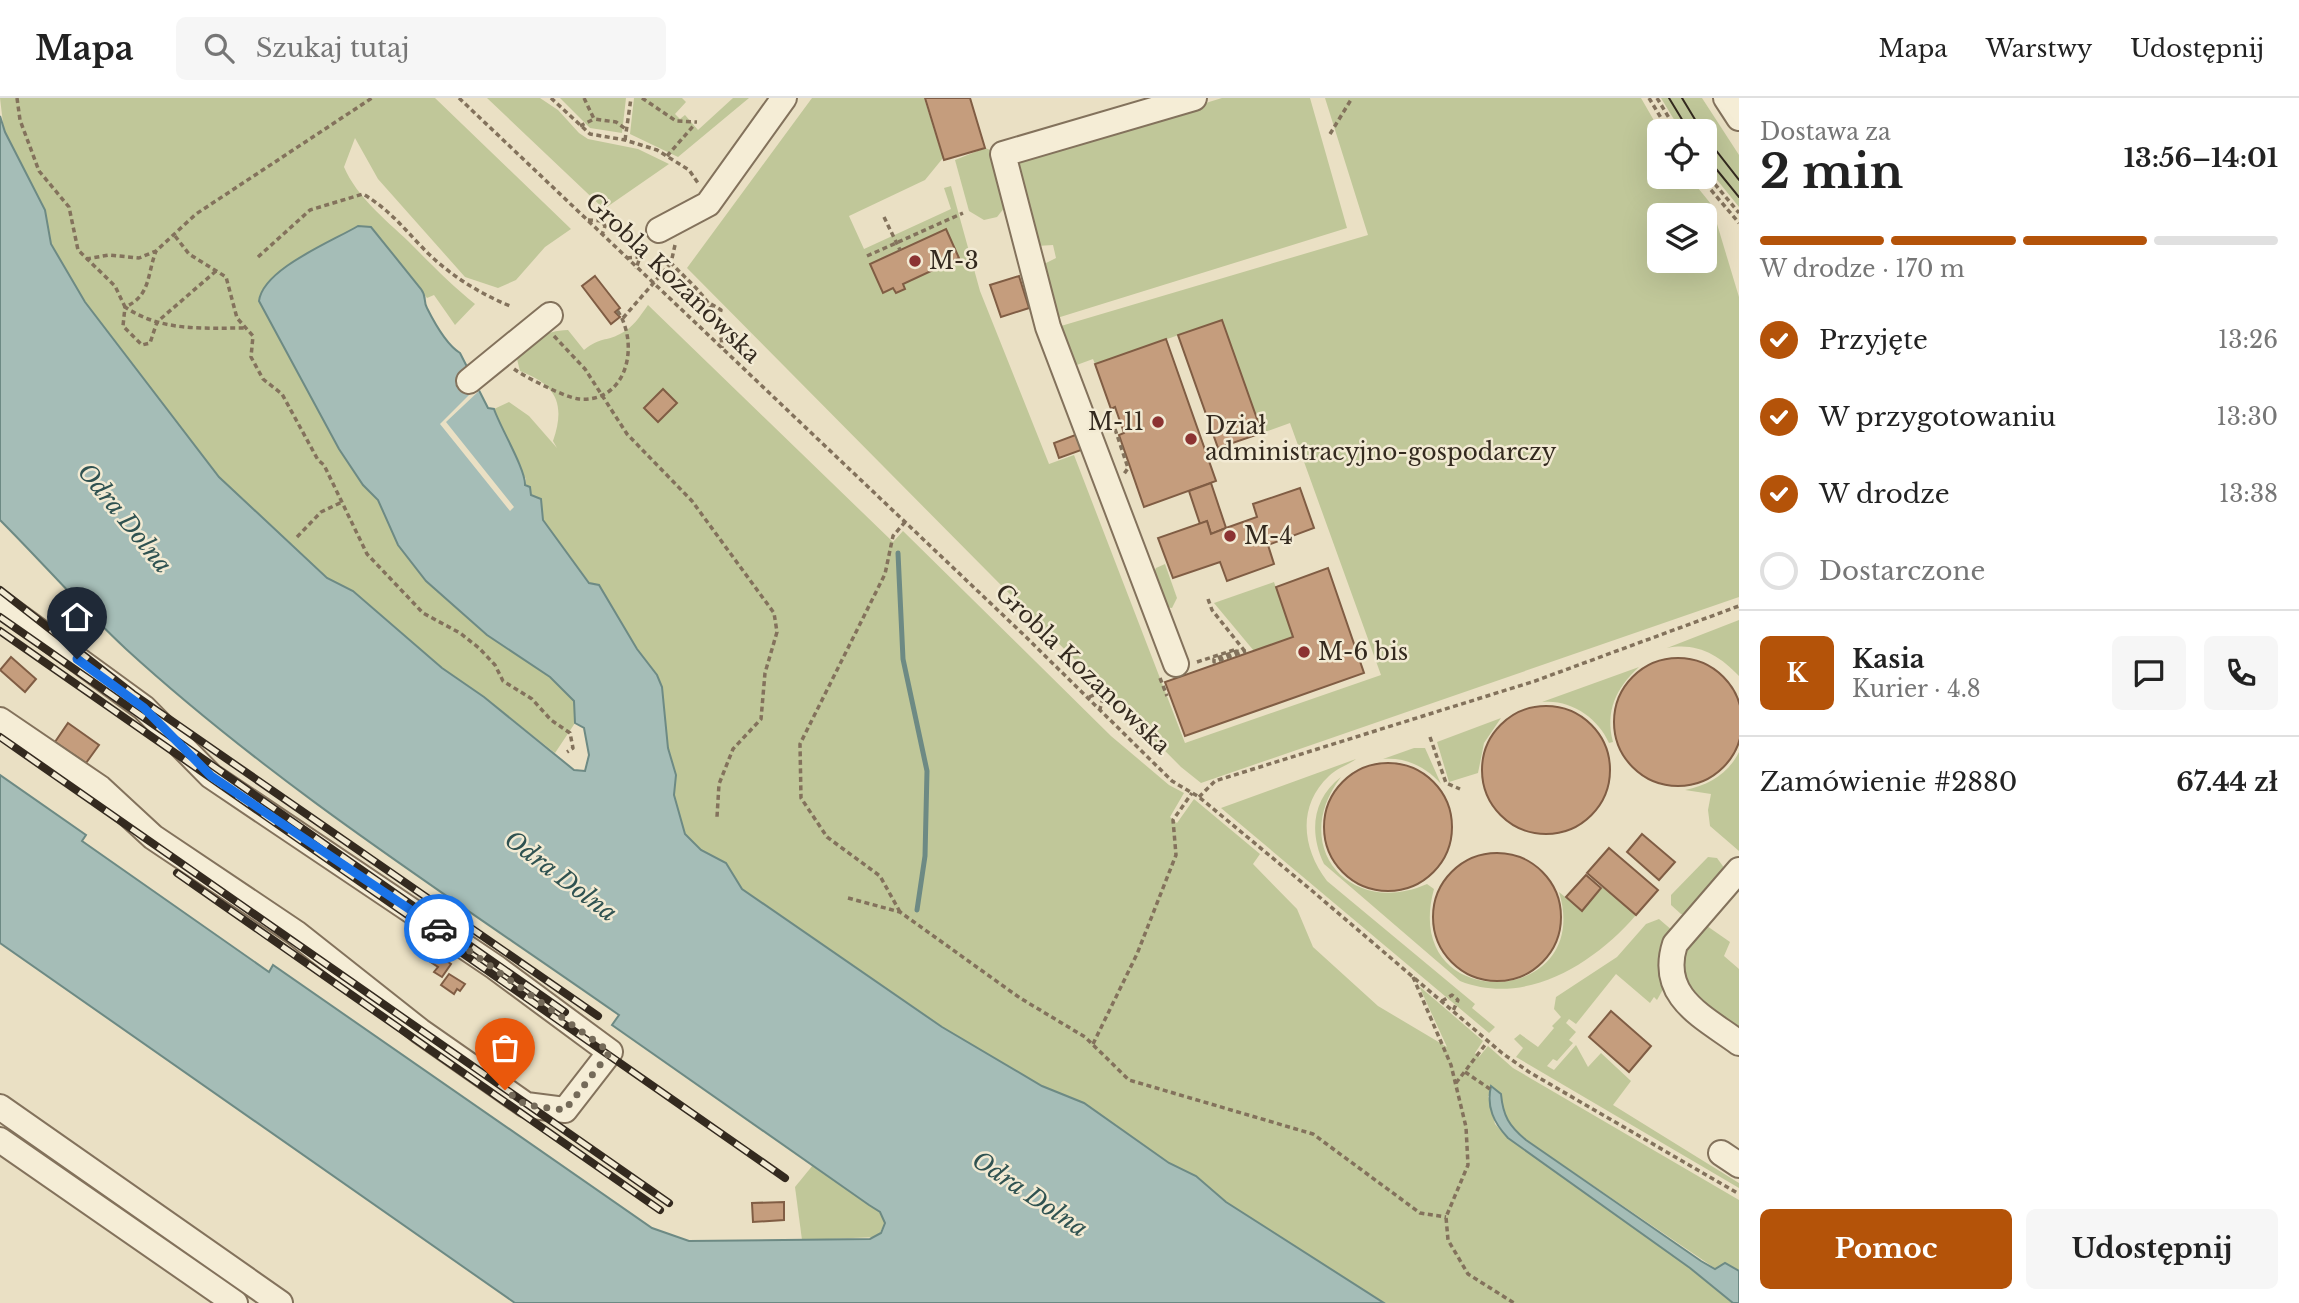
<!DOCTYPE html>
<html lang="pl">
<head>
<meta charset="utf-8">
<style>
	:root { --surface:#fff; --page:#f6f6f6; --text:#222; --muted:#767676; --line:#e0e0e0; --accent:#b45309 }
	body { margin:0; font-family:"Libre Baskerville",serif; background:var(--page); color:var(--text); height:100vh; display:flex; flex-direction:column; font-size:26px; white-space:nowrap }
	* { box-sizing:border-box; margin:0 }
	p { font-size:23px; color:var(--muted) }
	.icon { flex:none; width:38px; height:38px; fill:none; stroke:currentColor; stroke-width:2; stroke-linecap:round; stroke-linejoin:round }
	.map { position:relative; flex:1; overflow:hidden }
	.details { display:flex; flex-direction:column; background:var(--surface); width:560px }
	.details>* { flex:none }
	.buttons { position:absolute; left:1647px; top:21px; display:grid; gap:14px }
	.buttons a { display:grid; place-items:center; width:70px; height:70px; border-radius:10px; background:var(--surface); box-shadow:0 7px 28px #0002; font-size:35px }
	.pin { position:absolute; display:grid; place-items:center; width:60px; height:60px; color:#fff; margin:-72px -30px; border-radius:50% 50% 50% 0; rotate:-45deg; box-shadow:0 0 7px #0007 }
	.pin .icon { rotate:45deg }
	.courier { position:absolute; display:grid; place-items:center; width:70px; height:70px; margin:-35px; border:5px solid #1a73e8; border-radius:50%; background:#fff; color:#222; box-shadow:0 2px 9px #0007 }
	.overview em { font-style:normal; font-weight:700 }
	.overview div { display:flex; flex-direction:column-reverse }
	.overview { display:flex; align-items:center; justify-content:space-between; height:119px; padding:0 21px }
	h1 { font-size:46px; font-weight:700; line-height:52px }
	.bar { display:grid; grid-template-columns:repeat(4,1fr); gap:10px 7px; align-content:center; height:84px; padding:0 21px }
	.bar i { height:9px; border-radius:5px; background:var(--line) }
	.bar .current { background:var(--accent) }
	.bar p { grid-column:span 4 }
	.line { display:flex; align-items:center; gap:18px; padding:0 21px; border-top:2px solid var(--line) }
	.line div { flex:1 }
	.round { display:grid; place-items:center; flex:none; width:74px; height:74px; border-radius:10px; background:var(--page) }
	ol { padding:0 21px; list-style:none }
	li { display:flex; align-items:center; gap:21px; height:77px }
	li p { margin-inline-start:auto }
	li .icon { padding:7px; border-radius:50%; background:var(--accent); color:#fff; stroke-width:4 }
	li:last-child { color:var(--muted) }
	li i { width:38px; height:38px; border:4px solid var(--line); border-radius:50% }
	.action { display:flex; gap:14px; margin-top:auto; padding:14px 21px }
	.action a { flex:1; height:80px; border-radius:10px; background:var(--accent); color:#fff; font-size:28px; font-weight:700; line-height:80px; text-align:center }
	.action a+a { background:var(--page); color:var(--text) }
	header { display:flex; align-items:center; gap:42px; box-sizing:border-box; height:98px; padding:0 35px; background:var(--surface); border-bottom:2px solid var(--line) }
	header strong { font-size:33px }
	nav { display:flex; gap:38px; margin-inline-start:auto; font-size:24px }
	.search { width:490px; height:63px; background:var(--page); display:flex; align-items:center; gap:18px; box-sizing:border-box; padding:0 24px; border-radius:10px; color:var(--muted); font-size:26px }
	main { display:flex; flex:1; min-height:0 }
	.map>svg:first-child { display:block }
	.green { fill:#c0c799; fill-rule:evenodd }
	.water { fill:#a5bdb7; stroke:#6d8a84; stroke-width:2 }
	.pier { fill:#eae0c4 }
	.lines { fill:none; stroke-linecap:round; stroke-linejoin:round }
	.stream { stroke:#6d8a84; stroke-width:5 }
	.building { fill:#c59d7d; stroke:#805d44; stroke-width:2 }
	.minor-casing { stroke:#83725c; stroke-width:28 }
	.path { stroke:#83725c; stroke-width:3.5; stroke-dasharray:5 3.5; stroke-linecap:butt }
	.minor { stroke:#f5edd6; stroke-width:24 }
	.tram { stroke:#342a1f; stroke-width:2 }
	.rail-casing { stroke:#342a1f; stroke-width:8 }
	.rail { stroke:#f2ead3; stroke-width:5; stroke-dasharray:16; stroke-linecap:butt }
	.done { stroke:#746a59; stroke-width:7; stroke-dasharray:0 12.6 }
	.route { stroke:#1a73e8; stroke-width:9 }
	.poi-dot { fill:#8c3332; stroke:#f2ead3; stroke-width:2.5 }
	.labels { text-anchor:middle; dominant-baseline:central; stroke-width:5; stroke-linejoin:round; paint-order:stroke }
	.poi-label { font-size:23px; fill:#342a1f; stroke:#f2ead3; text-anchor:start }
	.street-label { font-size:23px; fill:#342a1f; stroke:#f2ead3 }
	.water-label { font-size:24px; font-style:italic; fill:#2f5251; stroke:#f2ead3 }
</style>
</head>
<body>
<header>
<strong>Mapa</strong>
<div class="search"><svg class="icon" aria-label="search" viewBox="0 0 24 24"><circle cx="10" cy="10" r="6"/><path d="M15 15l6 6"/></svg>Szukaj tutaj</div>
<nav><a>Mapa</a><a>Warstwy</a><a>Udostępnij</a></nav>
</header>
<main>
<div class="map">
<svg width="1739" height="1205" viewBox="0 0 1739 1205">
	<rect width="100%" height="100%" fill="#eae0c4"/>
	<g class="green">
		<path d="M 0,0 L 435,0 L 571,131 L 545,149 L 516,182 L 498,190 L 465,179 L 378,81 L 355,40 L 344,69 C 357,99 385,121 408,143 C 430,165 450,186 475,206 L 455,227 L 434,197 L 427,200 L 371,129 L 270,224 L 339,351 L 363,387 L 378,402 L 398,447 L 426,483 L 487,537 L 550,579 L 574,603 L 575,625 L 555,655 L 484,599 L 442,570 L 353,493 L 327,480 L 219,379 L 85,204 L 51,146 L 45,112 L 4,34 Z"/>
		<polygon points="487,0 540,0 558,12 579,35 588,41 638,51 669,66 604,111"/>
		<polygon points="560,0 626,0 622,35 590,30"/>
		<polygon points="634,0 682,0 686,4 675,16 680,21 685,17 698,32 733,0 749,0 678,59 630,36"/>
		<path d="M 812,0 L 924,0 L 943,60 L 925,82 L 849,118 L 864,151 L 951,111 L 944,90 L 951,88 L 980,193 L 1049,366 L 1074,357 L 1185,645 L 1381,577 L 1290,325 L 1262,335 L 1222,222 L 1095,266 L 1093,261 L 1074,268 L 1061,228 L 1368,137 L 1325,0 L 1641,0 L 1660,33 L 1659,79 L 1689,79 L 1711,106 L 1739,199 L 1739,499 L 1201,685 L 1181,669 L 687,170 ZM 1659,117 L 1704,117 L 1704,163 L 1659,163 Z"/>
		<polygon points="1222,0 1310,0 1347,130 1057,220 1044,166 1056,160 1053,147 1037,148 1016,67 1023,61"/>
		<polygon points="1661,0 1702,0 1739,57 1739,109 1705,67 1704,33 1681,33"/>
		<polygon points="985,50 993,53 1005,109 997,119 984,122 969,113 955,62"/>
		<path d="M 648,207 L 893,444 L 903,433 L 1111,638 L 1169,687 L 1184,695 L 1170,719 L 1177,725 L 1194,701 L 1260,756 L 1253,766 L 1297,811 L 1313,849 L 1378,908 L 1447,949 L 1419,888 L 1483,943 L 1475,955 L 1479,959 L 1488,948 L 1513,970 L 1739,1102 L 1739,1173 L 1725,1165 L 1716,1171 L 1526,1042 C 1509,1028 1503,1019 1501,996 L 1488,998 L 1495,1026 L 1508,1040 L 1690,1170 L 1733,1205 L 1384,1205 L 1226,1104 L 1196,1078 L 1169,1065 L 1084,1005 L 1042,988 L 942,929 L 742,791 L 726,765 L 701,752 L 685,736 L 674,697 L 676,677 L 668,650 L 662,589 L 657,577 L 637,551 L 599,487 L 590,485 L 543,422 L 541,401 L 531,397 L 525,387 L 526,381 L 512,357 L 494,311 L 509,304 L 529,318 L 557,350 L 553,343 C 566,305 556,287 520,273 L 517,261 C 532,241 544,233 568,232 L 584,252 C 602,238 605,244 620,236 C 633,230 640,218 648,207 Z"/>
		<polygon points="1165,466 1177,500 1172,510 1165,509 1153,476 1156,470"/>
		<polygon points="1274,484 1293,539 1254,553 1214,505"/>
		<path d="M 1739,522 L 1739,578 C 1719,557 1697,544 1667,550 Z"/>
		<path d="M 1639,569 C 1616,590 1605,613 1613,644 L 1609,645 C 1598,620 1571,601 1542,604 Z"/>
		<polygon points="1501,620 1484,645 1478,675 1449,684 1437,644"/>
		<path d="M 1414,650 L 1425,650 L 1441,686 C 1426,669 1406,659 1383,661 Z"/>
		<path d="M 1739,654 L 1739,753 L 1710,728 L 1708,712 L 1711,696 L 1685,692 C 1709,687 1728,676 1739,654 Z"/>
		<path d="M 1356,661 C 1350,666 1337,670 1329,678 C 1297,708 1302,750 1327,783 L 1475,906 L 1472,910 L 1495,929 L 1489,935 L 1221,710 Z"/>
		<path d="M 1341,679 C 1288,748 1350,820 1427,786 L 1434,791 C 1399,918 1595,911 1559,794 L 1582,813 L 1603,789 L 1636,817 C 1594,866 1525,909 1460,883 L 1324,766 C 1309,735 1312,701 1341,679 Z"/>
		<polygon points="1708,759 1717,760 1725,771 1687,817 1681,816 1671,807 1671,797"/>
		<polygon points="1659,821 1673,833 1666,886 1657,902 1654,899 1650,905 1616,876 1576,926 1569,921 1566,925 1576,934 1569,942 1573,945 1557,963 1553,961 1547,968 1554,972 1576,947 1588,969 1601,955 1631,983 1613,1007 1739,1085 1739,1090 1516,959 1523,950 1514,941 1520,936 1538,949 1554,930 1552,928 1561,919 1554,911 1556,899 1617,859 1646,826"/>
		<path d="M 1707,828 L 1730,844 L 1724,858 L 1739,871 L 1739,928 L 1735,929 C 1691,895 1665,886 1699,829 Z"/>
		<polygon points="813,1067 880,1114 885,1124 878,1139 802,1142 795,1089"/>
	</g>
	<g class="water">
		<path d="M 0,18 L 5,34 L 45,112 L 51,146 L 85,204 L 219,379 L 327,480 L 353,493 L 442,570 L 484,599 L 574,672 L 585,673 L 589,657 L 584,630 L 575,625 L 574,603 L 550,579 L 487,537 L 426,483 L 398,447 L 378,402 L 363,387 L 339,351 L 259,203 C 263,171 331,144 358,128 L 371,129 L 421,191 C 427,199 423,203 427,210 C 434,224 447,247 460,255 L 488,310 L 494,311 C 500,329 526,372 525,387 L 530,389 L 531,397 L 541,401 L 543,422 L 589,485 L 599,487 L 637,551 L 657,577 L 662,589 L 668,650 L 676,677 L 674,697 L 685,736 L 701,752 L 726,765 L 742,791 L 942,929 L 1042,988 L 1084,1005 L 1169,1065 L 1196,1078 L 1226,1104 L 1384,1205 L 515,1205 L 0,845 L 0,677 L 86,737 L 82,743 L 269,874 L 273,867 L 652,1130 L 689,1143 L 870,1141 L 881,1135 L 885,1125 L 880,1114 L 869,1107 L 612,927 L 619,917 C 452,800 277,689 126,551 C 82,510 42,464 0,422 Z"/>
		<path d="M 1491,988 L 1501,996 C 1503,1018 1509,1028 1526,1042 L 1701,1163 L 1715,1171 L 1725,1165 L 1739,1173 L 1739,1205 L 1733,1205 L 1690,1170 L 1508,1040 C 1494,1025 1486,1009 1491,988 Z"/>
	</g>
	<polygon class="pier" points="481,291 446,324 514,409 510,413 440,326 474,292 477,294"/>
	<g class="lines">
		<polyline class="stream" points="898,455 903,561 927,673 925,758 917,812"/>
	</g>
	<g class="building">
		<polygon points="925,0 970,0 985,50 944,62"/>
		<polygon points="946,131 959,160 903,186 905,191 896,195 893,190 883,195 870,166"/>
		<polygon points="595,178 620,210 615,214 620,219 611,226 582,188"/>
		<polygon points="1019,178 1029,210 1001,219 990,187"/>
		<polygon points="1222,222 1262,335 1218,350 1178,237"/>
		<polygon points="1166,241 1216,383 1144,409 1119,337 1124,335 1122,329 1115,309 1111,311 1095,266"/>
		<polygon points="663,291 677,305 658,324 644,310"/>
		<polygon points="1078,336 1084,351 1059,360 1054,345"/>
		<polygon points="1211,385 1226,430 1211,436 1207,423 1200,426 1189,393"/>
		<polygon points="1300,390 1314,430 1268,447 1274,466 1227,483 1220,464 1173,480 1158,440 1207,423 1211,436 1226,430 1257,419 1253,406"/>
		<polygon points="1328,470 1364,575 1185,638 1165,584 1293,539 1276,489"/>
		<polygon points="11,559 36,581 25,594 0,572"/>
		<circle cx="1678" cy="624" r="64"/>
		<circle cx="1546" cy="672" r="64"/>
		<polygon points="68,625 99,647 86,665 55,644"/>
		<circle cx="1388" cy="729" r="64"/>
		<polygon points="1642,736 1675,764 1659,782 1627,754"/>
		<polygon points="1609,750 1658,792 1636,817 1587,775"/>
		<circle cx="1497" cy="819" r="64"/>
		<polygon points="1586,777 1601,790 1582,813 1566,799"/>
		<polygon points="435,855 451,866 442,879 434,874 438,869 429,863"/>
		<polygon points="449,876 465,886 460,893 457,891 454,896 441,887"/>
		<polygon points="1611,913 1651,948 1629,974 1589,939"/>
		<polygon points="784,1104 784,1122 753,1124 752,1105"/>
	</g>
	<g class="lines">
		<defs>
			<g id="minor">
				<polyline points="1726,0 1739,20"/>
				<polyline points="659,132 708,106 784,0"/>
				<polyline points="469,283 550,217"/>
				<polyline points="0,505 144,610 211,678 495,869 610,954 565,1012 526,1007 420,933 296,835 153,739 100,690 0,622"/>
				<polyline points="1176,566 1048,229 1003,56 1194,0"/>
				<path d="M 1739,772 L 1675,846 C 1658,899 1704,919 1739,945"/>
				<polyline points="0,1009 280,1205"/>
				<polyline points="0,1042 235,1205"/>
				<polyline points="1721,1055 1739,1067"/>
			</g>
		</defs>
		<use href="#minor" class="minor-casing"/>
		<g class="path">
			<path d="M 17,0 L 20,22 L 39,73 L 69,109 L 78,152 L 115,188 L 125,209 C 151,198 147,176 156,153"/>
			<polyline points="459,0 1025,538 1172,683 1199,699 1310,791 1502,955 1529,974 1739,1096"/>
			<polyline points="551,0 590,36 625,42 657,52 689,72 698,85"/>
			<polyline points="584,0 594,21 616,24 627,32"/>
			<polyline points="642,0 676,23 697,24"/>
			<polyline points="1649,0 1669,33"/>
			<polyline points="1657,0 1677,33"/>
			<polyline points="580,28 594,21"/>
			<polyline points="1330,36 1352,0"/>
			<polyline points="625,42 631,0"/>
			<polyline points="667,58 695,26"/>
			<polyline points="1704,73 1739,115"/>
			<polyline points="1700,79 1739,125"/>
			<polyline points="884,119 900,152"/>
			<polyline points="588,122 602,123 605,128 602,137"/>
			<polyline points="175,138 189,156 226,179 237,220 253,238 251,259 263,281 282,296 318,362 324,367 367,456 423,515 460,535 479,550 495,567 503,583 532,601 551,622 570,635 573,650 567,654"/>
			<path d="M 675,147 L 671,165 C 699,194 720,207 722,250"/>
			<polyline points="867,158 963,115"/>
			<path d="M 258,159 L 310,112 L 363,96 C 387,110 401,127 420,147 C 445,174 476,194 510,208"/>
			<polyline points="627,160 640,159 636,171"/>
			<polyline points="86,161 109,157 139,160 156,153 196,116 372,0"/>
			<path d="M 216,173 L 157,224 L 150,245 L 142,247 L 123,228 L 125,209 C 162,234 204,230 246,230"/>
			<polyline points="711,206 721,212 719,219"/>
			<polyline points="623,220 671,165"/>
			<polyline points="554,238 585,271 627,336 692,403 774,515 777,534 765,575 761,621 733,651 719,686 717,719"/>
			<path d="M 514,271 C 525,279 566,300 579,301 C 628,305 640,245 617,212"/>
			<polyline points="1115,331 1128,370 1124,376"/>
			<polyline points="297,439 321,414 342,404"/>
			<polyline points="1208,501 1212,512 1247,556"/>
			<polyline points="1197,564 1237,551 1237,553 1214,561 1214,564 1246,553"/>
			<polyline points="1160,580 1167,598"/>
			<polyline points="1089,599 1099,595 1103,600 1100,611"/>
			<polyline points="1430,639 1446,685 1460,691"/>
			<polyline points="1199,699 1215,683 1535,583 1739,508"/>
			<polyline points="848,800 900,814 1020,900 1085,939 1129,982 1313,1036 1420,1115 1446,1119"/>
			<polyline points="900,814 880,778 827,739 801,700 800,646 885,476 893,438 905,424"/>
			<polyline points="1413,879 1451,967 1466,1029 1468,1067 1446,1119 1448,1142 1468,1176 1514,1205"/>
			<polyline points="1442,903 1452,897 1458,902 1453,913"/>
			<polyline points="1093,946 1137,856 1176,757 1173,722 1192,695"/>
			<polyline points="1465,974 1490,991"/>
			<polyline points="1456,985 1488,943"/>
		</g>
		<use href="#minor" class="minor"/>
		<g class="tram">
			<polyline points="1669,0 1689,33"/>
			<polyline points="1682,0 1702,33"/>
			<polyline points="1704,37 1739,82"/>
			<polyline points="1704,56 1739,99"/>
		</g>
		<defs>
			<g id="rail">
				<polyline points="0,492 133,596 598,918"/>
				<polyline points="0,519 565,914"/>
				<polyline points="0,533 785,1080"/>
				<polyline points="0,639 669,1105"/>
				<polyline points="177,775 660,1112"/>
			</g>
		</defs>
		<use href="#rail" class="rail-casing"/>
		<use href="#rail" class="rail"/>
	</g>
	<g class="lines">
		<polyline class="done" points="439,831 610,954 565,1012 526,1007 505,992"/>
		<polyline class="route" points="77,561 144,610 211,678 439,831"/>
	</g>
	<g class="poi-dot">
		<circle cx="915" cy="163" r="7"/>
		<circle cx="1158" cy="324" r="7"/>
		<circle cx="1191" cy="341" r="7"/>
		<circle cx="1230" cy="438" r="7"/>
		<circle cx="1304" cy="554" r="7"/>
	</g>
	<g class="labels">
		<g class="poi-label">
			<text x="929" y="163">M-3</text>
			<text x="1144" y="324" text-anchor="end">M-11</text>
			<text x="1205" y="328">Dział<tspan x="1205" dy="26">administracyjno-gospodarczy</tspan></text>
			<text x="1244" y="438">M-4</text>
			<text x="1318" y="554">M-6 bis</text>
		</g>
		<g class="street-label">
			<text transform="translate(673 180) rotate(44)">Grobla Kozanowska</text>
			<text transform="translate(1083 571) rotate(44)">Grobla Kozanowska</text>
		</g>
		<g class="water-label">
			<text transform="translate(125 420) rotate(51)">Odra Dolna</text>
			<text transform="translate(561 778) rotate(37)">Odra Dolna</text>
			<text transform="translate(1030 1096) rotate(34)">Odra Dolna</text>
		</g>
	</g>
</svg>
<div class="buttons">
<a><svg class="icon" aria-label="locate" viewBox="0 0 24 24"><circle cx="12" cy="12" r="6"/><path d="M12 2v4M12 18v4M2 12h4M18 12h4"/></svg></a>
<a><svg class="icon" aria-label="layers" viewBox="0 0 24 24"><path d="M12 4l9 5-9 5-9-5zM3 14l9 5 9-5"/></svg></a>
</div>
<div class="pin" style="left:505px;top:992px;background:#ea580c"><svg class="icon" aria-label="bag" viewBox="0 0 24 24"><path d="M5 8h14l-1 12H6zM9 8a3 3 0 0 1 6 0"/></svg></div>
<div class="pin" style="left:77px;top:561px;background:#1f2937"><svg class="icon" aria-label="home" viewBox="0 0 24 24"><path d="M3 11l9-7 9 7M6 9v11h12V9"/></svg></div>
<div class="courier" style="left:439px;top:831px"><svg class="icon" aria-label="car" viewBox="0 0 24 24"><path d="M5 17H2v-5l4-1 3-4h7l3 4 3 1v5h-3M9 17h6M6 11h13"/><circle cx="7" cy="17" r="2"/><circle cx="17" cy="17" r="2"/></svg></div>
</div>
<section class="details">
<div class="overview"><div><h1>2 min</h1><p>Dostawa za</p></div><em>13:56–14:01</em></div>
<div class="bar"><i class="current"></i><i class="current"></i><i class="current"></i><i></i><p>W drodze · 170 m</p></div>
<ol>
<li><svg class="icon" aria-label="check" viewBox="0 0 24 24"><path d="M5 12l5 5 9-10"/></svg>Przyjęte<p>13:26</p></li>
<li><svg class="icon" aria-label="check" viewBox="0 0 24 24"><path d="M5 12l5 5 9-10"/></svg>W przygotowaniu<p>13:30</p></li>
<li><svg class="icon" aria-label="check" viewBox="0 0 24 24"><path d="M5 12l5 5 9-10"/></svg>W drodze<p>13:38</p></li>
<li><i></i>Dostarczone</li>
</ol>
<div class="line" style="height:126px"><b class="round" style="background:var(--accent);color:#fff">K</b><div><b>Kasia</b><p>Kurier · 4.8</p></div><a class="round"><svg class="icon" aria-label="chat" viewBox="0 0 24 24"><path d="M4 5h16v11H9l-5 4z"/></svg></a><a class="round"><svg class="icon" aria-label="phone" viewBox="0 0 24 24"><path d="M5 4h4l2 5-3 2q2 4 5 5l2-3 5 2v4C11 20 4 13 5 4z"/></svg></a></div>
<div class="line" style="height:91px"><div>Zamówienie #2880</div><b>67.44 zł</b></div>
<div class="action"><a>Pomoc</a><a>Udostępnij</a></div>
</section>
</main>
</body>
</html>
